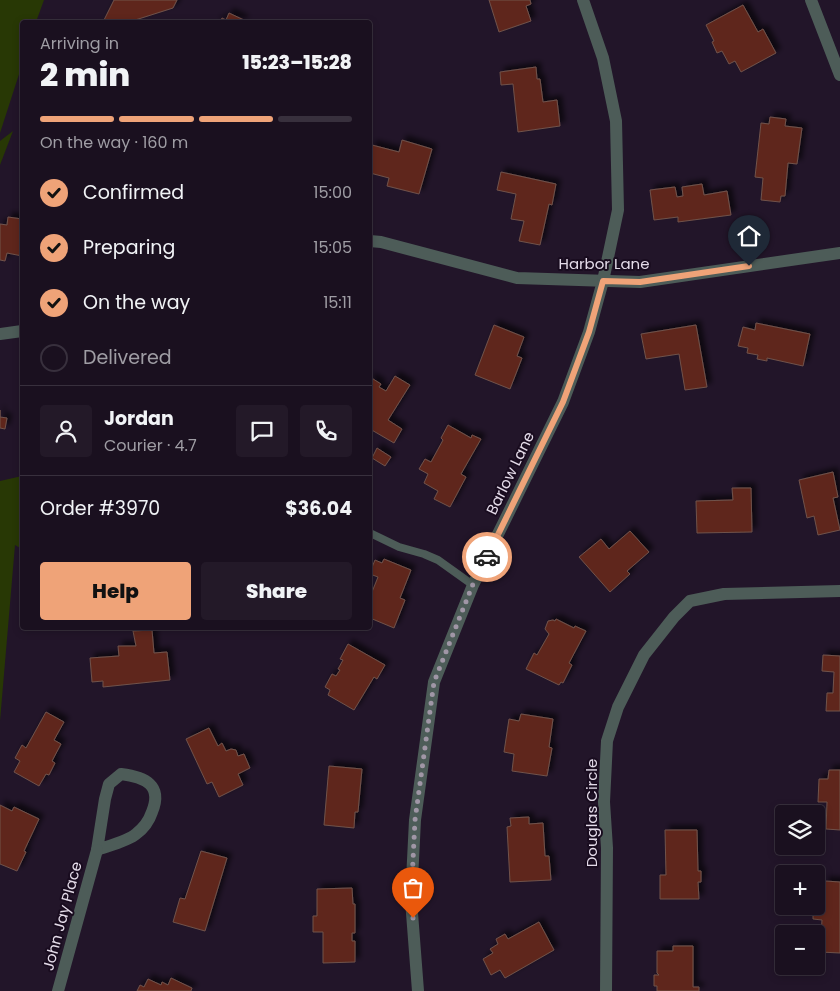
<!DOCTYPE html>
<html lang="en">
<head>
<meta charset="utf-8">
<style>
	:root { --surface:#1a101f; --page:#231928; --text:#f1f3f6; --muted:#9f9da4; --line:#38303d; --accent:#efa378 }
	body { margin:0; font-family:Poppins,sans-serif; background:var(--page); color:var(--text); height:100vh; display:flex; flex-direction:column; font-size:19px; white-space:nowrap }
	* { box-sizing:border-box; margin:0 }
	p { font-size:16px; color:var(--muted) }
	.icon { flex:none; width:28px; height:28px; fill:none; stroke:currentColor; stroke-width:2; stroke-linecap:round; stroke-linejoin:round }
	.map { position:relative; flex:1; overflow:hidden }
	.panel { position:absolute; left:20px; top:20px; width:352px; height:610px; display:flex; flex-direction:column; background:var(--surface); border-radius:5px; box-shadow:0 2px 8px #0003,0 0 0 1px var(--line) }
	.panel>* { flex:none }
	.tools { position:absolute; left:775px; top:805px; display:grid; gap:10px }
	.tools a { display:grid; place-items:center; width:50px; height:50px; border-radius:5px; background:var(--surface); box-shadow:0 2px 8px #0003,0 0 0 1px var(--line); font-size:25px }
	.pin { position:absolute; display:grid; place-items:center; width:42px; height:42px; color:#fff; margin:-51px -21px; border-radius:50% 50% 50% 0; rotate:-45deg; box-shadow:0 0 5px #0007 }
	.pin .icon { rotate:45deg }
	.courier { position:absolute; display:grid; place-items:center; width:50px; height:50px; margin:-25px; border:4px solid #efa378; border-radius:50%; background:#fff; color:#222; box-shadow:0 1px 6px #0007 }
	.head em { font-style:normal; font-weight:800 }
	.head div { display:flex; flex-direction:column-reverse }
	.head { display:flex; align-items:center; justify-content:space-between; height:85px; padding:0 20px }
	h1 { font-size:32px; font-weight:800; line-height:38px }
	.bar { display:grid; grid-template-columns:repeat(4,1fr); gap:8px 5px; align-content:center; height:60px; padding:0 20px }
	.bar i { height:6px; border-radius:4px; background:var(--line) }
	.bar .selected { background:var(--accent) }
	.bar p { grid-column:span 4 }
	.line { display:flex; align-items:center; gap:12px; padding:0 20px; border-top:1px solid var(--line) }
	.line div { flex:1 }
	.round { display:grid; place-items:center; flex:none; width:52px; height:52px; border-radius:5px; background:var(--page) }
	ol { padding:0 20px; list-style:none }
	li { display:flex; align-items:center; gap:15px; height:55px }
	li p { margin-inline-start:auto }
	li .icon { padding:5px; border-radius:50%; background:var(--accent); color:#111; stroke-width:4 }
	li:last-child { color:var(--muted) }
	li i { width:28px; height:28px; border:2px solid var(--line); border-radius:50% }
	.button { display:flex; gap:10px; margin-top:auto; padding:10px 20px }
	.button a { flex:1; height:58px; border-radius:5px; background:var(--accent); color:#111; font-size:20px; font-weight:800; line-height:58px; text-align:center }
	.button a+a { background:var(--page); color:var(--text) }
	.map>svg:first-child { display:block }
	.green { fill:#283805 }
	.building { fill:#5f281c; stroke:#70524b; filter:url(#shadow) }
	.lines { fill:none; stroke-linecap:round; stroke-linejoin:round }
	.service { stroke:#4d5c58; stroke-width:8 }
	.minor { stroke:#4d5c58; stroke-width:12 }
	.done { stroke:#a096a6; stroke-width:5; stroke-dasharray:0 9 }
	.route { stroke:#efa378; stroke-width:6 }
	.labels { text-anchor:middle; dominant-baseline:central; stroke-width:4; stroke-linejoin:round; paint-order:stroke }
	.street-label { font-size:15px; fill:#e4dbe9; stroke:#190c1f }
</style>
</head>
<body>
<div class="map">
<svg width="840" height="991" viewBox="0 0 840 991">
	<defs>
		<filter id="shadow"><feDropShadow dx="4.5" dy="-4.5" stdDeviation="2.5" flood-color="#0009"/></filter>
	</defs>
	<rect width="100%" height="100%" fill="#221529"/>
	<g class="green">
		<polygon points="0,0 44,0 36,22 22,22 22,65 0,133"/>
		<polygon points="13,131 0,165 0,141"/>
		<polygon points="22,476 22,549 15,545 0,721 0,481"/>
	</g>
	<g class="building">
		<polygon points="114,0 177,0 173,8 129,22 103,22"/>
		<polygon points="489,0 530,0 531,4 526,6 531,21 499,32"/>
		<polygon points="743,5 758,32 763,29 776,53 741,72 735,61 729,64 722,51 717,53 712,42 714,41 706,25"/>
		<polygon points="229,13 244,20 243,22 216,22 217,20 220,22 222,18 226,20"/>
		<polygon points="536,67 537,79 540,79 543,102 557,100 560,126 518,132 513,84 501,85 500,72"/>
		<polygon points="770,117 786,119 785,126 802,128 797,164 788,163 785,196 781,196 780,202 761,200 763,178 755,177 761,123 769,124"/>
		<polygon points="402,140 432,149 419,194 387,186 389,178 370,173 370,153 372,145 399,152"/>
		<polygon points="501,172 556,184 552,205 549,204 540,245 519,241 524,221 511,219 516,194 497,190"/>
		<polygon points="702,184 704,195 727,191 731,215 678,222 678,217 654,220 650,190 675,187 677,197 683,196 682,187"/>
		<polygon points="8,217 22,219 22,256 7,253 5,261 0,260 0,224 7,225"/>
		<polygon points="756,323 810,334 803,366 767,358 767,361 757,359 758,355 747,353 748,348 738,346 743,327 755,330"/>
		<polygon points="494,325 524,337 517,356 522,358 510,389 475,375"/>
		<polygon points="696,325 707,387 685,390 679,354 646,359 641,334"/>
		<polygon points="395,376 410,385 388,420 402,429 394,443 370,429 370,377 381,384 379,387 386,391"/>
		<polygon points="0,410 0,417 7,418 5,429 0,428"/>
		<polygon points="448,425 471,438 472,435 481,439 461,474 466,477 450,507 434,499 438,491 424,483 428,474 419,469 425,459 431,462 443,440 441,438"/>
		<polygon points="377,448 391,457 385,466 372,458"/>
		<polygon points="833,472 838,497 833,498 840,530 818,535 814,516 807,518 799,480"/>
		<polygon points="732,488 751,488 752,532 697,533 696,501 733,500"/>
		<polygon points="630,531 649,552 627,571 630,574 610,592 579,557 601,539 609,549"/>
		<polygon points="384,559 411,570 400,598 405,600 394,628 370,618 370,597 378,577 370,574 370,572 375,560 382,563"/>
		<polygon points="556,619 574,628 575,626 586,631 569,663 572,665 563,683 561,682 559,685 526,669 534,653 537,655 549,634 545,629 548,621 553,620 555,621"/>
		<polygon points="152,630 154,653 167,652 170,680 103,687 103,681 92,682 90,658 119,656 118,646 136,646 133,631"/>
		<polygon points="348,644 385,665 377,679 374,677 354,710 328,695 330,690 325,687 332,674 336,676 340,670 338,669 343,660 340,659"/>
		<polygon points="823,655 840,656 840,711 826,711 827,693 833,693 834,672 822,671"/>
		<polygon points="46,712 64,722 54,740 61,744 52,761 55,763 49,775 46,774 39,786 14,772 20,761 15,758 22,745 26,748"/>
		<polygon points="521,714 553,719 549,747 552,748 547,776 512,771 514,754 504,752 509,719 519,721"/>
		<polygon points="209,728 218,746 222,743 226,751 231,749 236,750 238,756 244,754 250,768 238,774 243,785 219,797 212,782 207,784 186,739"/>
		<polygon points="329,766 362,769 358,812 355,812 354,828 324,825"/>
		<polygon points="829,770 840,770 840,830 826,829 827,802 818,802 819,779 828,779"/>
		<polygon points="0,805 12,811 14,807 39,819 24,851 26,852 17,871 0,864"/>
		<polygon points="529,817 529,824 543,823 545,856 549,856 551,880 510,882 507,827 511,826 510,818"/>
		<polygon points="665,830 697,830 698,871 701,871 701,882 698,882 699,899 660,899 660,875 666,875"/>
		<polygon points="201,851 227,858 205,931 173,922 180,898 185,899"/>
		<polygon points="825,881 840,882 840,953 820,952 822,920 813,919 813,906 816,906 816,893 824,893"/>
		<polygon points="352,888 353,904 355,904 355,933 352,933 352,941 355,941 355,962 323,963 323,932 313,932 313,916 317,916 317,889"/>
		<polygon points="539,922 554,950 505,978 500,970 491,975 483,959 493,953 490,949 498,944 496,939 505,934 508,939"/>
		<polygon points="673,946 693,946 693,987 699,987 699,991 657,991 657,986 654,986 654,975 659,975 657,973 657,951 673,951"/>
		<polygon points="171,978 192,988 191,991 137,991 140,985 144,987 148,979 161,985 162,982 168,985"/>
	</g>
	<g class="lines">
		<polyline class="service" points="370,533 399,547 424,554 438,560 473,585"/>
		<g class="minor">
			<polyline points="811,0 840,75"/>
			<polyline points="370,241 381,242 517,278 640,282 840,253"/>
			<polyline points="0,334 22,331"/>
			<path d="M 121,774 C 145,777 163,785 152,812 C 149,821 144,828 136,834 C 128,841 108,846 97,850 L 105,799 L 109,784 Z"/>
			<polyline points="58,991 97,850"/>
			<polyline points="418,991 411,900 415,820 434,682 473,585 563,402 589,332 603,281 618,210 616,121 603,58 583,0"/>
			<polyline points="606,991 607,848 604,802 607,741 618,707 644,655 674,617 690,601 724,594 840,591"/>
		</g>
	</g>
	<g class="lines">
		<polyline class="done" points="413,918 411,900 415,820 434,682 473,584 487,557"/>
		<polyline class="route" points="487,557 563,402 589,332 603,281 640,282 749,266"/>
	</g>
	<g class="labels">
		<g class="street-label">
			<text x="604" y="263">Harbor Lane</text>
			<text transform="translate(510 473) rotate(-64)">Barlow Lane</text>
			<text transform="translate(591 813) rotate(-90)">Douglas Circle</text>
			<text transform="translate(62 916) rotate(-75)">John Jay Place</text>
		</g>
	</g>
</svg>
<div class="tools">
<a><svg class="icon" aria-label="layers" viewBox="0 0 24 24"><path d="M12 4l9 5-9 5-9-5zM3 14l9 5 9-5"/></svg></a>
<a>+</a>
<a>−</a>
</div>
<div class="pin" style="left:413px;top:918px;background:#ea580c"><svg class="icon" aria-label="bag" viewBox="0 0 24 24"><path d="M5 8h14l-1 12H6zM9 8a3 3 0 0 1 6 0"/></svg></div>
<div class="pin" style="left:749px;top:266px;background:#1f2937"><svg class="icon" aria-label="home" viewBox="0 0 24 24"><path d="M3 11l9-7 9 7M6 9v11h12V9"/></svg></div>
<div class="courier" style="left:487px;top:557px"><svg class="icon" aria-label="car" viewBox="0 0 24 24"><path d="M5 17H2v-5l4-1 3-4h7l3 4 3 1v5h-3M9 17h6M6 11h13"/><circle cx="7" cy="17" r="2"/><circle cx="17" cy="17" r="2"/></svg></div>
<section class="panel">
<div class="head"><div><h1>2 min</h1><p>Arriving in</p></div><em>15:23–15:28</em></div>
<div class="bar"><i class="selected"></i><i class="selected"></i><i class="selected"></i><i></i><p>On the way · 160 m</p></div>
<ol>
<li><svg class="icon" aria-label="check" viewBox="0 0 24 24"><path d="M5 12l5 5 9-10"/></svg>Confirmed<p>15:00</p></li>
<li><svg class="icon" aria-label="check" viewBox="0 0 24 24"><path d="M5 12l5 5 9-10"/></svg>Preparing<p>15:05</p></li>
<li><svg class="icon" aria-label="check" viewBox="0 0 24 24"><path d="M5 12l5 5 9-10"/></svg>On the way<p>15:11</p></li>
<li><i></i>Delivered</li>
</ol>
<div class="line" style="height:90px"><a class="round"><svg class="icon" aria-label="person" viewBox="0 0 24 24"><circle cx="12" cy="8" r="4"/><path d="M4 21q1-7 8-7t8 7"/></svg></a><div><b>Jordan</b><p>Courier · 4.7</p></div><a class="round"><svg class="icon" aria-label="chat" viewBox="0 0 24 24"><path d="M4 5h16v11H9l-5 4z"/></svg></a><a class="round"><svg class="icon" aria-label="phone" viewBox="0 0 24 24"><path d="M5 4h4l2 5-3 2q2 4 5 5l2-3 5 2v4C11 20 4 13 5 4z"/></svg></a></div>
<div class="line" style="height:65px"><div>Order #3970</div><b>$36.04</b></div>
<div class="button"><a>Help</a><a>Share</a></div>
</section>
</div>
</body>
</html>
